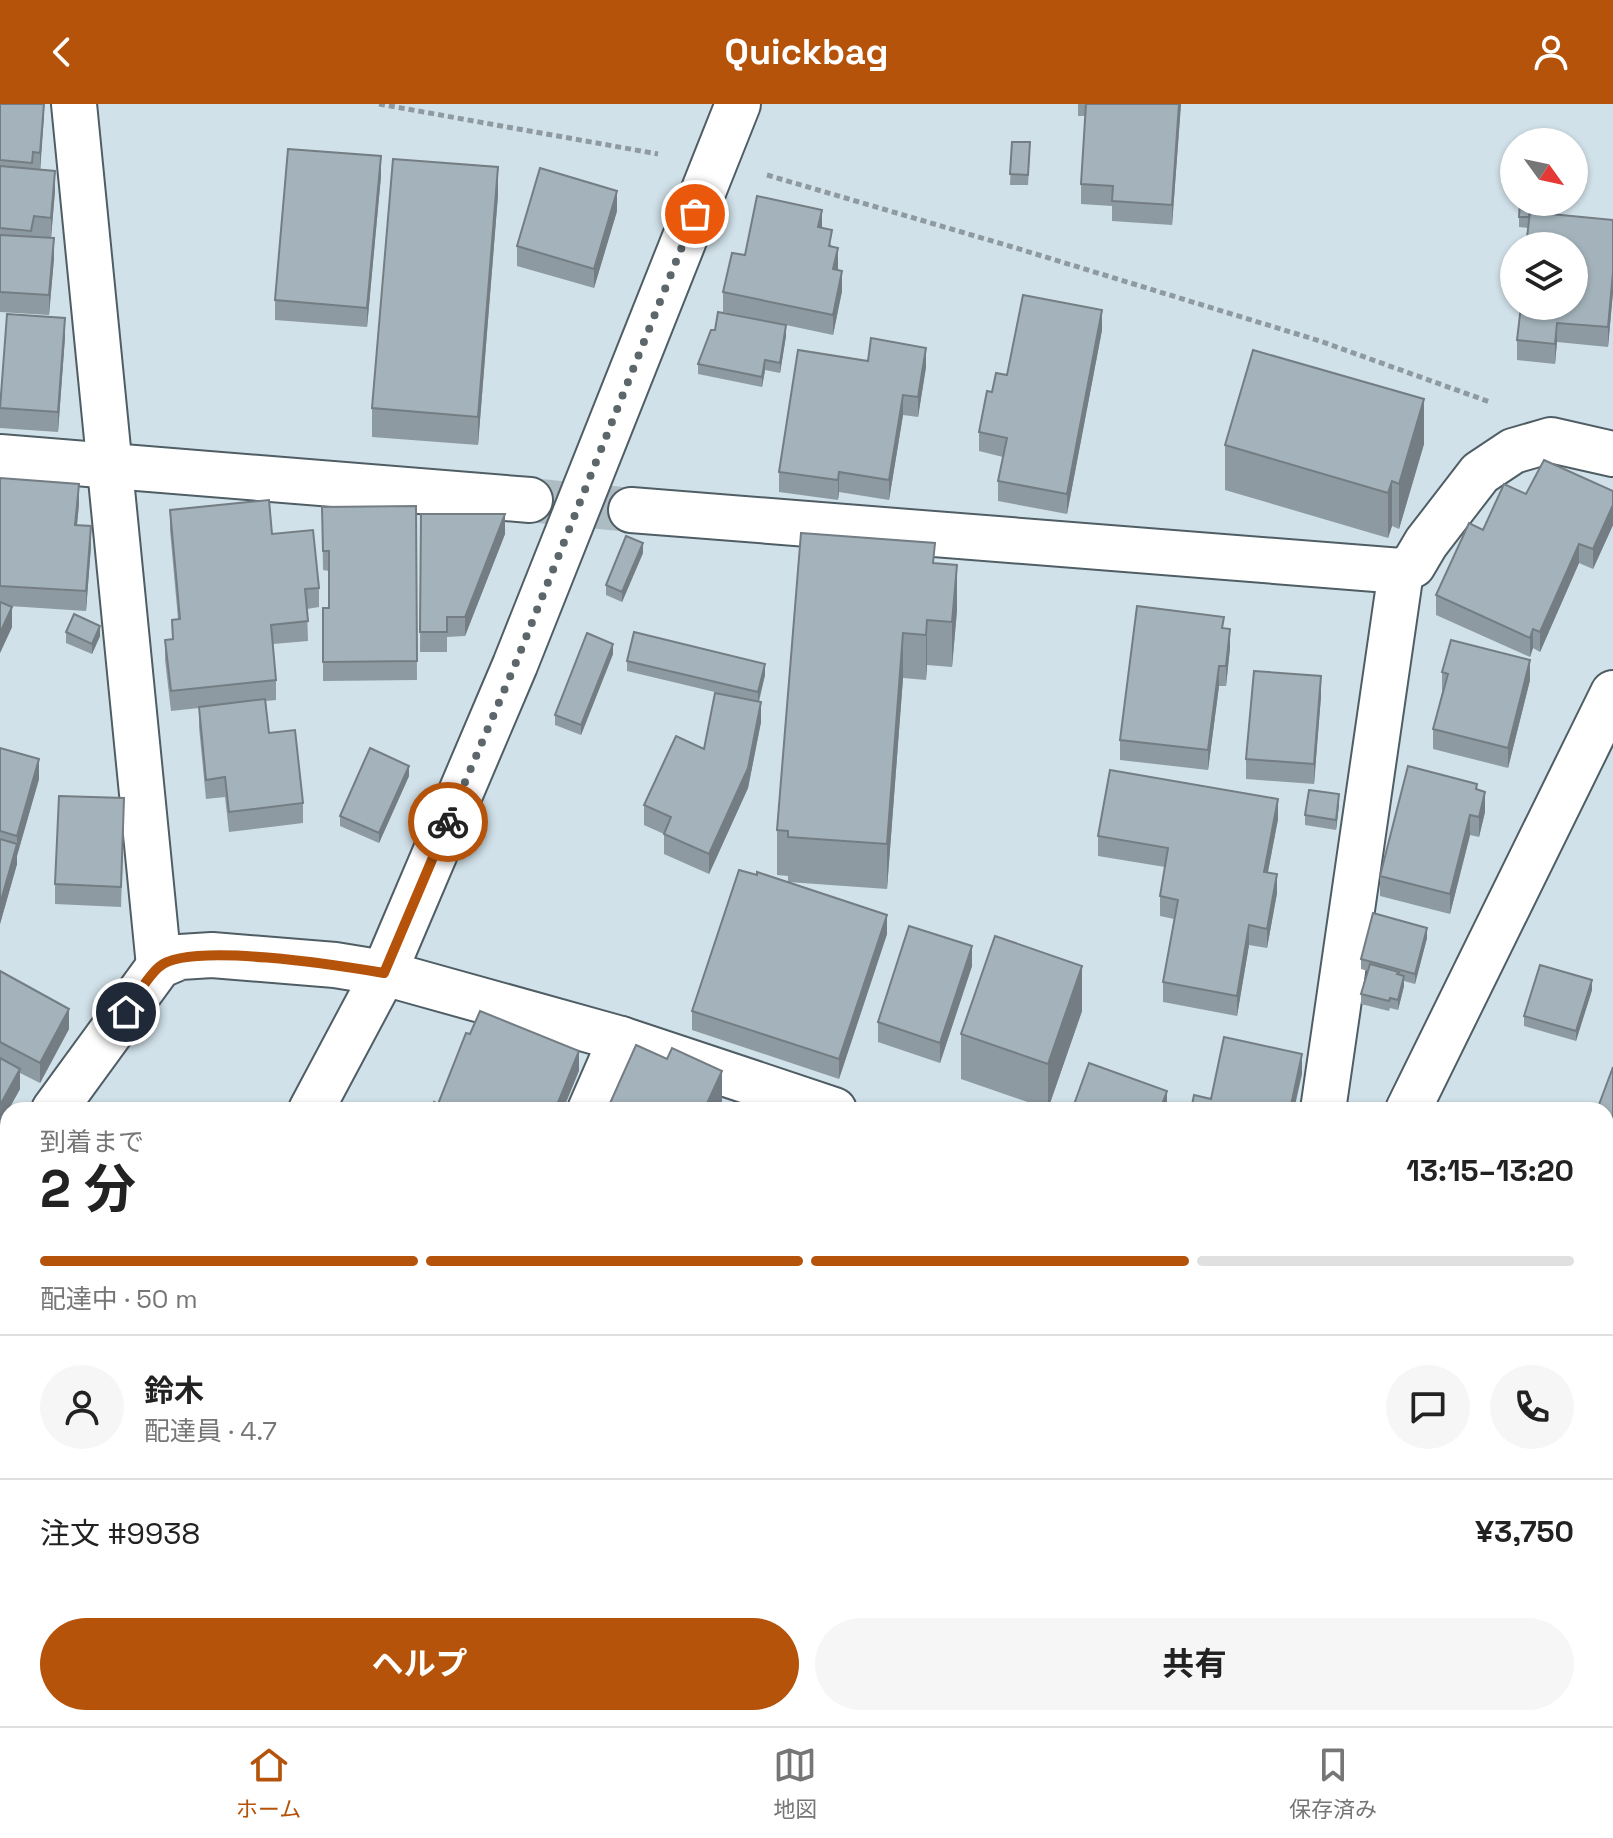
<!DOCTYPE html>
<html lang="ja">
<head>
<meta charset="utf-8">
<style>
	:root { --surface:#fff; --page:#f6f6f6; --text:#222; --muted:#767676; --line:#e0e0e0; --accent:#b45309 }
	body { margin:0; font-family:"Space Grotesk","Noto Sans JP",sans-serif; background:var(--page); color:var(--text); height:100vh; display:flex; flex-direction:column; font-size:30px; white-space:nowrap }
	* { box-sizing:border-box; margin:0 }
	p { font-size:26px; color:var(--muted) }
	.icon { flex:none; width:44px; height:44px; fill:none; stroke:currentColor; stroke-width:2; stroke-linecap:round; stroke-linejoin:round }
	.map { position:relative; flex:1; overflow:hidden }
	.details { position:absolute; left:0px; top:998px; width:1614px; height:624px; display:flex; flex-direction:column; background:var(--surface); border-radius:24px 24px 0 0; box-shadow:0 2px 6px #0004 }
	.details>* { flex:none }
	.needle { width:52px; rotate:123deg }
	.fabs { position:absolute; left:1500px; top:24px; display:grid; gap:16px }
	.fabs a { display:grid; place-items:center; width:88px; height:88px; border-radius:50%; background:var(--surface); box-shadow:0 2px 6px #0004; font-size:40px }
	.pin { position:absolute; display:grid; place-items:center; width:68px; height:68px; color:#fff; margin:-34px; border:4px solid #fff; border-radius:50%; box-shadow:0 2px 8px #0007 }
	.courier { position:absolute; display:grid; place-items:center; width:80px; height:80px; margin:-40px; border:6px solid #b45309; border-radius:50%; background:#fff; color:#222; box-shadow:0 2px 10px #0007 }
	.headline em { font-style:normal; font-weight:700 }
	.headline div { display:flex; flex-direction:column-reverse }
	.headline { display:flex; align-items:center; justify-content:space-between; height:136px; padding:0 40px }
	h1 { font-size:52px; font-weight:700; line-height:60px }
	.bar { display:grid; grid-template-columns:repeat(4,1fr); gap:12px 8px; align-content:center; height:96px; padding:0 40px }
	.bar i { height:10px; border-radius:6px; background:var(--line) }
	.bar .current { background:var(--accent) }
	.bar p { grid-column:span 4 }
	.line { display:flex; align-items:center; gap:20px; padding:0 40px; border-top:2px solid var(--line) }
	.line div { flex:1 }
	.round { display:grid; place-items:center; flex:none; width:84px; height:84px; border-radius:42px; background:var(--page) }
	.cta { display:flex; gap:16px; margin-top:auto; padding:16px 40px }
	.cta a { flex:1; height:92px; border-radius:48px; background:var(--accent); color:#fff; font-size:32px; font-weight:700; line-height:92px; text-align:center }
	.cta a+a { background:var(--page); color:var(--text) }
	header { display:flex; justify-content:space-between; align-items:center; height:104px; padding:0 40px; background:var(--accent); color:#fff; font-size:36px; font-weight:700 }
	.menu { display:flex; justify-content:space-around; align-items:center; height:112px; border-top:2px solid var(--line); background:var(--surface); font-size:22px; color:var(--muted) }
	.menu a { display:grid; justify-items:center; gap:4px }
	.menu .current { color:var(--accent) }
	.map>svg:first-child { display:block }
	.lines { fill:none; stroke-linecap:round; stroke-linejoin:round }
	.minor-tunnel { stroke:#adbbc2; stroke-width:44; stroke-dasharray:44 22; stroke-linecap:butt }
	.minor-casing { stroke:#4f5d64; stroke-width:48 }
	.major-casing { stroke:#4f5d64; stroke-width:48 }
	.path { stroke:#8e9aa0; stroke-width:5; stroke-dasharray:6 4; stroke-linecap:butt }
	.minor { stroke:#fff; stroke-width:44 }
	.major { stroke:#fff; stroke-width:44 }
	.wall { fill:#8d9aa1 }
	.shaded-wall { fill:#737d83 }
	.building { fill:#a4b3bb; stroke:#737d83; stroke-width:2 }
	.done { stroke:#5d666b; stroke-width:8; stroke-dasharray:0 14.4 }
	.route { stroke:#b45309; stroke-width:10 }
</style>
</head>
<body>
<header><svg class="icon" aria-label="back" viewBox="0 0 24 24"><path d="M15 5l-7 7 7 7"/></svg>Quickbag<svg class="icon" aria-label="person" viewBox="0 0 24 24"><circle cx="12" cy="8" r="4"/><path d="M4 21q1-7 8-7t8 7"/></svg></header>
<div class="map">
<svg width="1613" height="1622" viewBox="0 0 1613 1622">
	<rect width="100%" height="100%" fill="#d1e1e9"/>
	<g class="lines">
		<polyline class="minor-tunnel" points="530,396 631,406"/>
		<defs>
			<g id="minor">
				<polyline points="74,0 159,862"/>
				<polyline points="0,353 530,396"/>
				<polyline points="631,406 1401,467 1413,461 1426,439 1480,369 1513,347 1551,336 1613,350"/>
				<polyline points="54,1006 159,862 180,853 212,851 335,861 384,869 621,935 834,1006"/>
				<polyline points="590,1006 621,935"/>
				<polyline points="1323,1006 1401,467"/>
				<polyline points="1408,1006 1613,589"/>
				<polyline points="0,1075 8,1064"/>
				<polyline points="1606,1179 1613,1180"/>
				<polyline points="0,1366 8,1369"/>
				<polyline points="552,1614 570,1622"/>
				<polyline points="1305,1614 1318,1622"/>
				<polyline points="324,1622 328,1614"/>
				<polyline points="1068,1622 1073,1614"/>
			</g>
			<g id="major">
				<polyline points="311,1006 384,869 515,561 738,0"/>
				<polyline points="0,1596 8,1581"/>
			</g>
		</defs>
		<use href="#minor" class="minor-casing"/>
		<use href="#major" class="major-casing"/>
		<g class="path">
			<polyline points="379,0 658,50"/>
			<polyline points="767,71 1016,144 1320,237 1490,298"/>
		</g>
		<use href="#minor" class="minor"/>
		<use href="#major" class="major"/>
	</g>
	<g class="wall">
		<polygon points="0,0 44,0 40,66 55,87 51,134 34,132 33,133 54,154 49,211 0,208"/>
		<polygon points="1078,0 1181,0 1172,121 1112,117 1112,102 1081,100 1081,80 1086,12 1078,12"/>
		<polygon points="1012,38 1030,48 1028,81 1010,81"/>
		<polygon points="381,72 367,223 275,216 275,196"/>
		<polygon points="498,91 478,341 372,333 372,304"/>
		<polygon points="1551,98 1551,110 1613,116 1613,188 1608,243 1557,238 1555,260 1517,256 1517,236 1528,124 1519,123 1519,113"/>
		<polygon points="617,107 594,184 517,162 517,142"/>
		<polygon points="822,123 832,143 838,163 842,187 833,231 786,221 786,232 780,269 765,266 762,283 698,270 698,260 785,221 723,208 723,188 745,151"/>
		<polygon points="1102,226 1067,410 998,397 998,377 1003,353 979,347 979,328 992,288 1007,271"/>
		<polygon points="65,233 58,328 0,324 0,301"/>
		<polygon points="868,257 926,263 918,313 903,311 889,396 839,388 838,396 779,388 779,368"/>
		<polygon points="1424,340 1399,425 1392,422 1388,434 1225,386 1225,341"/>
		<polygon points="0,374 79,400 77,421 91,442 86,507 9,502 12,523 0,549"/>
		<polygon points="1613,387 1613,421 1593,465 1579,459 1540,548 1533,544 1530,553 1436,511 1436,491 1483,426 1526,390"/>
		<polygon points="416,402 417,576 323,577 323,504 329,504 329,467 323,466 322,403"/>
		<polygon points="170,406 272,430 319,484 319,503 307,505 308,537 273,540 276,576 276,596 266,597 269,629 303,699 303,719 229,728 225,693 206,695 199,623 199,604 171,607 165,556 165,536 172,535 172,516 178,515 170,426"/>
		<polygon points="421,410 505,430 465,532 447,533 447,548 420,548"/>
		<polygon points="643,449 622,498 606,491 606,481"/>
		<polygon points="935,459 957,506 952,563 927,561 926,576 903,574 887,785 788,778 788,772 777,771 777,726"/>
		<polygon points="1224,524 1230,544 1226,582 1219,582 1208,666 1120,656 1120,636"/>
		<polygon points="66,528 100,532 92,550 66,539"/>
		<polygon points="613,550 581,631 555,621 555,611"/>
		<polygon points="627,557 765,571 759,598 761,618 748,684 709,770 664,750 664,730 644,721 644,701 704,645 744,595 627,567"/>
		<polygon points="1442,568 1530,576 1508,664 1433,645 1433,625 1442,588"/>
		<polygon points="1321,592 1314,680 1246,675 1246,655"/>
		<polygon points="0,644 39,675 17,751 17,760 0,820"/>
		<polygon points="409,672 379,739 340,722 340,712"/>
		<polygon points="1477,685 1485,708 1479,733 1470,731 1450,810 1380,792 1380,772"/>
		<polygon points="1339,701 1336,726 1305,721 1305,711"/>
		<polygon points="124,714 121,803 55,800 55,780"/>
		<polygon points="1278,715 1268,768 1277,789 1267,844 1249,841 1237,912 1163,898 1163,878 1174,815 1160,812 1160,792 1165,763 1098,752 1098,732"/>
		<polygon points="887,830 839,975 692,926 692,907"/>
		<polygon points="1427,834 1415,880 1404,877 1404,882 1398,906 1390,904 1389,907 1361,900 1361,890 1368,867 1361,865 1361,855"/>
		<polygon points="972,862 940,959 878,938 878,918"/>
		<polygon points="0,867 69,925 40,979 20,969 20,985 0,1021"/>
		<polygon points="1592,886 1576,937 1524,922 1524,912"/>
		<polygon points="1082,907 1048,1005 961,975 961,930"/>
		<polygon points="1613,963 1613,1137 1606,1134 1606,1006"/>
		<polygon points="1606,1238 1613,1241 1613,1352 1606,1349"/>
		<polygon points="1606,1476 1613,1479 1610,1616 1606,1614"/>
		<polygon points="219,1614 305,1614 302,1622 218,1622 228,1618"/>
		<polygon points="645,1614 762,1614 759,1622 655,1622 655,1618"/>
	</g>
	<g class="shaded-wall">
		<polygon points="44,0 44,12 40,69 40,49"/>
		<polygon points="1179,0 1181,0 1172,121 1172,101"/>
		<polygon points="381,52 381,72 367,223 367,204"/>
		<polygon points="498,63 498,91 478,341 478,313"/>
		<polygon points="55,67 55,87 51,134 51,114"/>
		<polygon points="617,87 617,107 594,184 594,165"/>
		<polygon points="822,106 822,125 818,123"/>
		<polygon points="54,134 54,154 49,211 49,191"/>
		<polygon points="838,144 838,163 833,185 833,165"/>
		<polygon points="842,167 842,187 833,231 833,211"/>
		<polygon points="1613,168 1613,188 1608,243 1608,223"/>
		<polygon points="1102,206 1102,226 1067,410 1067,390"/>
		<polygon points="65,214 65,233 58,328 58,308"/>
		<polygon points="1557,219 1557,238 1555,260 1555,240"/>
		<polygon points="786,221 786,232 780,269 780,259"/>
		<polygon points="926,244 926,263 918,313 918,293"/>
		<polygon points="765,256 765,266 762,283 762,273"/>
		<polygon points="903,291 903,311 889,396 889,376"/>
		<polygon points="1424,295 1424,340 1399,425 1399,380"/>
		<polygon points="839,368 839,388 838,396 838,376"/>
		<polygon points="1392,377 1392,422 1388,434 1388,389"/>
		<polygon points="79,380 79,400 75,441 75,421"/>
		<polygon points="1613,401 1613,421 1593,465 1593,445"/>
		<polygon points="505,410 505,430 465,532 465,513"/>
		<polygon points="91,422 91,442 86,507 86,487"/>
		<polygon points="643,439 643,449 622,498 622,488"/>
		<polygon points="1579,440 1579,459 1540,548 1540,528"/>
		<polygon points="957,461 957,506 952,563 952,518"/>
		<polygon points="12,503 12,523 0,549 0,529"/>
		<polygon points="927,516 927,561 926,576 926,531"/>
		<polygon points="100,522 100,532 92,550 92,540"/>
		<polygon points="1230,525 1230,544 1226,582 1226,562"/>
		<polygon points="1533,525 1533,544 1530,553 1530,534"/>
		<polygon points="903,529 903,574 887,785 887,740"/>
		<polygon points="613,540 613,550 581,631 581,621"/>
		<polygon points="1530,556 1530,576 1508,664 1508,644"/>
		<polygon points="765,560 765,571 758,599 758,588"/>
		<polygon points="1219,562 1219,582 1208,666 1208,646"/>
		<polygon points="1321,572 1321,592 1314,680 1314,660"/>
		<polygon points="761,598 761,618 748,684 709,770 709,750"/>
		<polygon points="39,655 39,675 17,752 17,732"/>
		<polygon points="409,662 409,672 379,739 379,729"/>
		<polygon points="1485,688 1485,708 1479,733 1479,713"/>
		<polygon points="1339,690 1339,701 1336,726 1336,716"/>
		<polygon points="1278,695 1278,715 1264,788 1264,768"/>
		<polygon points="1470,711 1470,731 1450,810 1450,790"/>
		<polygon points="17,740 17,760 0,820 0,800"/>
		<polygon points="1277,770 1277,789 1267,844 1267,825"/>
		<polygon points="887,811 887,830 839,975 839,955"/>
		<polygon points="1249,821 1249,841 1237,912 1237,892"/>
		<polygon points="1427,824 1427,834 1415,880 1415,870"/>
		<polygon points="972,842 972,862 940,959 940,939"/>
		<polygon points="1082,862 1082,907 1048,1005 1048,960"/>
		<polygon points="1404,872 1404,882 1398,906 1398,896"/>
		<polygon points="1592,876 1592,886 1576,937 1576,927"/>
		<polygon points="69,905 69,925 40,979 40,959"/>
		<polygon points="579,947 579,967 563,1006 555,1006"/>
		<polygon points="1302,950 1302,970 1294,1006 1290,1006"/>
		<polygon points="20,965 20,985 0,1021 0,1001"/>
		<polygon points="722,967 722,1006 704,1006"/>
		<polygon points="1167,987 1167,1006 1160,1006"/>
		<polygon points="8,1422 8,1442 0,1457 0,1437"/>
		<polygon points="1613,1590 1613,1610 1610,1616 1610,1596"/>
		<polygon points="198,1614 205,1614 204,1622 194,1622"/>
		<polygon points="296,1614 305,1614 302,1622 293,1622"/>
		<polygon points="754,1614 762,1614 759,1622 750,1622"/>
		<polygon points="1599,1614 1603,1614 1603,1622 1595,1622"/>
	</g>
	<g class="building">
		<polygon points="0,0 44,0 40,49 33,48 32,59 0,56"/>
		<polygon points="1086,0 1179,0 1172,101 1112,97 1113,82 1081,80"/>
		<polygon points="1012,38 1030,38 1028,71 1010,70"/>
		<polygon points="288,45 381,52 367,204 275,196"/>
		<polygon points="393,55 498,63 478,313 372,304"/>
		<polygon points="0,62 55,67 51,114 34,112 31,127 0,124"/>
		<polygon points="540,64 617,87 594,165 517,142"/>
		<polygon points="757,92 822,106 818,123 832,126 829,142 838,144 833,165 842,167 833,211 723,188 732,149 745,151"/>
		<polygon points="1520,98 1551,98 1549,110 1530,108 1529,113 1519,113"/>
		<polygon points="1530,108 1613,116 1613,168 1608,223 1557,219 1555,240 1517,236 1521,202 1574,202 1574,142 1526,142"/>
		<polygon points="0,131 54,134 49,191 0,188"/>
		<polygon points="1023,191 1102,206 1067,390 998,377 1007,334 979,328 987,287 992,288 996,269 1007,271"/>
		<polygon points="718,208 786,221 780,259 765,256 762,273 698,260 711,226 715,226"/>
		<polygon points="7,210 65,214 58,308 0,304"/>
		<polygon points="871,234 926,244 918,293 903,291 889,376 839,368 838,376 779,368 798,246 868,257"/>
		<polygon points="1253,246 1424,295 1399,380 1392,377 1388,389 1225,341"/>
		<polygon points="1544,356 1613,387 1613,401 1593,445 1579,440 1540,528 1533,525 1530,534 1436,491 1469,419 1483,426 1504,380 1526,390"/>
		<polygon points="0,374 79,380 75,421 91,422 86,487 0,482"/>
		<polygon points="269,396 272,430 313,426 319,484 305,485 308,517 271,521 276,576 171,587 165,536 173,535 172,516 180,515 170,406"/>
		<polygon points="416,402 417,557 323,558 323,504 329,504 329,447 323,447 322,403"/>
		<polygon points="421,410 505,410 465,513 447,513 447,528 420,528"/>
		<polygon points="801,429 935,439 933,459 957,461 952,518 927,516 926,531 903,529 887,740 788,733 788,727 777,726"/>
		<polygon points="626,432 643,439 622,488 606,481"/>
		<polygon points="0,498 12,503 0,529"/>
		<polygon points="1137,502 1224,513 1222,524 1230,525 1226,562 1219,562 1208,646 1120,636"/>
		<polygon points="74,510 100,522 92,540 66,528"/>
		<polygon points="634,528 765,560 758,588 627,557"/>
		<polygon points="587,529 613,540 581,621 555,611"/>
		<polygon points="1451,536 1530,556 1508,644 1433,625 1448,570 1442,568"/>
		<polygon points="1254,567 1321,572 1314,660 1246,655"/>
		<polygon points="715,589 761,598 748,664 709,750 664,730 671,713 644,701 676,632 704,645"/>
		<polygon points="265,595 269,629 295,626 303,699 229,708 225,673 206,676 199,603"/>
		<polygon points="0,644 39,655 17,732 0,727"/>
		<polygon points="370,644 409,662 379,729 340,712"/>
		<polygon points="1408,662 1477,680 1476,685 1485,688 1479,713 1470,711 1450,790 1380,772"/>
		<polygon points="1110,666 1278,695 1264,768 1277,770 1267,825 1249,821 1237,892 1163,878 1178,796 1160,792 1168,744 1098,732"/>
		<polygon points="1309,686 1339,690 1336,716 1305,711"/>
		<polygon points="59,692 124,694 121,783 55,780"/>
		<polygon points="0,735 17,740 0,800"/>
		<polygon points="739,766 757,771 757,768 887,811 839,955 692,907"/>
		<polygon points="1373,809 1427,824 1415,870 1361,855"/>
		<polygon points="909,822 972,842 940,939 878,918"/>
		<polygon points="995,832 1082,862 1048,960 961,930"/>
		<polygon points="1370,860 1399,868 1397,870 1404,872 1398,896 1390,894 1389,897 1361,890"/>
		<polygon points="1540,861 1592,876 1576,927 1524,912"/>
		<polygon points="0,867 69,905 40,959 0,938"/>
		<polygon points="480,907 579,947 555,1006 431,1006 434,998 438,1000 466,929 470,930"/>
		<polygon points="1224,933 1302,950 1290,1006 1191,1006 1194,991 1211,995"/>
		<polygon points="636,941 667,955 672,944 722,967 704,1006 607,1006"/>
		<polygon points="0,954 20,965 0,1001"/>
		<polygon points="1089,959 1167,987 1160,1006 1072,1006"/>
		<polygon points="1613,963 1613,1117 1606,1114 1606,1006 1597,1006"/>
		<polygon points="1606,1238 1613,1241 1613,1332 1606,1329"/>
		<polygon points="0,1372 8,1377 8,1422 0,1437"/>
		<polygon points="1606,1476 1613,1479 1613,1590 1610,1596 1606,1594"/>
		<polygon points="39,1614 198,1614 194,1622 35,1622"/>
		<polygon points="264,1614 296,1614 293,1622 283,1622"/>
		<polygon points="454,1614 525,1614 531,1617 529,1622 450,1622"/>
		<polygon points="675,1614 754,1614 750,1622 694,1622"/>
		<polygon points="886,1614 931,1614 945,1622 881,1622"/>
		<polygon points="1284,1614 1293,1614 1306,1622 1279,1622"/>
		<polygon points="1478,1614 1599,1614 1595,1622 1474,1622"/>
		<polygon points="221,1615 238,1622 218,1622"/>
	</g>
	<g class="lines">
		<polyline class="done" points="448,718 515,561 695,110"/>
		<path class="route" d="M 126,908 C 136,894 146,874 159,863 C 188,837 342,862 384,869 L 448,718"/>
	</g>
</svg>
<div class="fabs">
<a><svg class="needle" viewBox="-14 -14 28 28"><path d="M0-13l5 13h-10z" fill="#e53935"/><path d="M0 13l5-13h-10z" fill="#767676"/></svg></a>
<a><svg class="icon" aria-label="layers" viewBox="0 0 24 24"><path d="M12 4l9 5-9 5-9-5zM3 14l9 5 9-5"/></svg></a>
</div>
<div class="pin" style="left:695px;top:110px;background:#ea580c"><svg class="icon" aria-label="bag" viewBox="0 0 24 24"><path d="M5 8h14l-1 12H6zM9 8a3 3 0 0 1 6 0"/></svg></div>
<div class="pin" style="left:126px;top:908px;background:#1f2937"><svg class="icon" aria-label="home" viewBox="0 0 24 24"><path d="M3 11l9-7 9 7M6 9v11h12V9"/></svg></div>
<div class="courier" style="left:448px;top:718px"><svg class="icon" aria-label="bike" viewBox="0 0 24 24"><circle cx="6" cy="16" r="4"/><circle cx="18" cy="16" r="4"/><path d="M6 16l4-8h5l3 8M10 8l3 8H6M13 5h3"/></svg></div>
<section class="details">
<div class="headline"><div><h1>2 分</h1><p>到着まで</p></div><em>13:15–13:20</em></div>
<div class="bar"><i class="current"></i><i class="current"></i><i class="current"></i><i></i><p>配達中 · 50 m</p></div>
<div class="line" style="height:144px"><a class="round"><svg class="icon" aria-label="person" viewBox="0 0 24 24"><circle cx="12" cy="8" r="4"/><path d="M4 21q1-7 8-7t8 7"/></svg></a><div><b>鈴木</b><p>配達員 · 4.7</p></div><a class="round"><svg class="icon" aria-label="chat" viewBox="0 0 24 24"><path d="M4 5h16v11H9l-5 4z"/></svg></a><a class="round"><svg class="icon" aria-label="phone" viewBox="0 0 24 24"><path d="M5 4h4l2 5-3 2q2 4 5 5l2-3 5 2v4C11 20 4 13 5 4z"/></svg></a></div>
<div class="line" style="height:104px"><div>注文 #9938</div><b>¥3,750</b></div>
<div class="cta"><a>ヘルプ</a><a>共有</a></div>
</section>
</div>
<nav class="menu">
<a class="current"><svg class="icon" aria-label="home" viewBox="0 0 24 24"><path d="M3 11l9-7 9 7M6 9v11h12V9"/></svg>ホーム</a>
<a><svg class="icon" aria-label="map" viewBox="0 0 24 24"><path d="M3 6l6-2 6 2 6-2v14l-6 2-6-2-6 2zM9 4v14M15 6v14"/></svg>地図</a>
<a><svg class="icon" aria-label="saved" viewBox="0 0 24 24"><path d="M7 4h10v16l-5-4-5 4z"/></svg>保存済み</a>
</nav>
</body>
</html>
